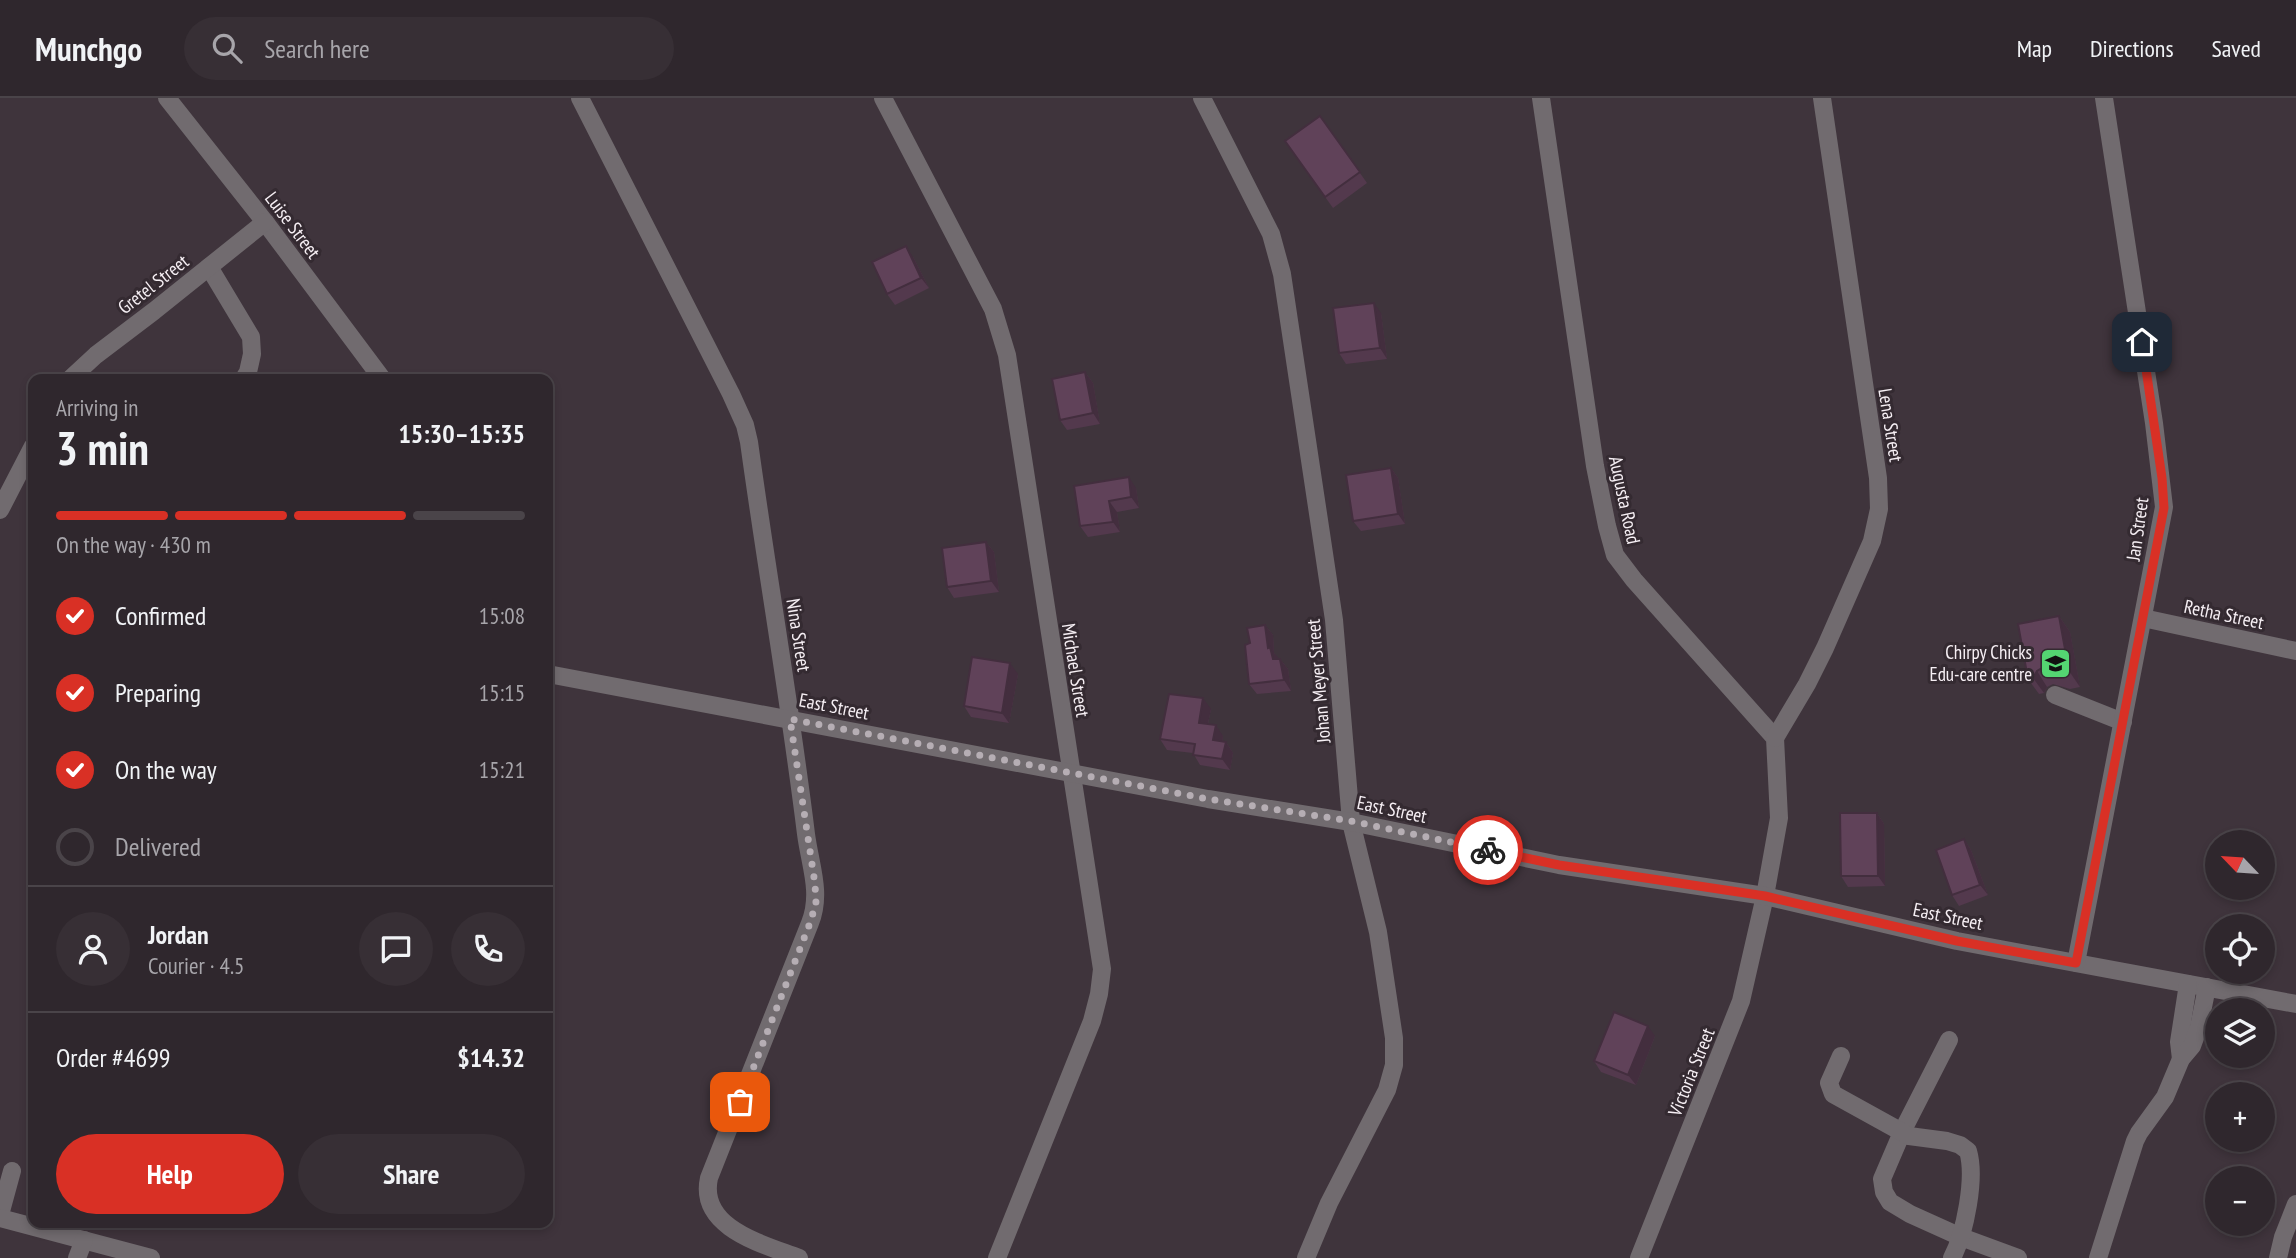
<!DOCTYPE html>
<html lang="en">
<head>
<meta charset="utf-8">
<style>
	:root { --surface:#2f272d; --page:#372f35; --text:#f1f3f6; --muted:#a7a5aa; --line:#4a4449; --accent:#d93025 }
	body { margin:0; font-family:"PT Sans Narrow",sans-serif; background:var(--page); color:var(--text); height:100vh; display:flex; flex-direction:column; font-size:26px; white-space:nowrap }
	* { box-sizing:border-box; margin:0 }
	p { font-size:23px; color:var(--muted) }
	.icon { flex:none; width:38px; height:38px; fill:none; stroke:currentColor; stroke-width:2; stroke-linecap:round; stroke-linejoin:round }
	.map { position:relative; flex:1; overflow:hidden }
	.sheet { position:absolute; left:28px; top:276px; width:525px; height:854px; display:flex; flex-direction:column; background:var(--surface); border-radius:14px; box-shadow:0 4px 10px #0003,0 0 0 2px var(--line) }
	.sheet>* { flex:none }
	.needle { width:46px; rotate:295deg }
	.fabs { position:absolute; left:2205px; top:732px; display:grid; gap:14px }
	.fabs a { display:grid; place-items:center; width:70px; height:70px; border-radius:50%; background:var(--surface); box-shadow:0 4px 10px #0003,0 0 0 2px var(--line); font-size:35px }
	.pin { position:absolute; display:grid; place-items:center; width:60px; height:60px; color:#fff; margin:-30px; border-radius:14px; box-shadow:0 4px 10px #0006 }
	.courier { position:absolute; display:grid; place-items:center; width:70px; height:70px; margin:-35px; border:5px solid #d93025; border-radius:50%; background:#fff; color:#222; box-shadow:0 2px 9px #0007 }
	.summary em { font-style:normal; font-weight:700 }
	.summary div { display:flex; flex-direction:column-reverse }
	.summary { display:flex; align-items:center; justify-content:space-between; height:119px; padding:0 28px }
	h1 { font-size:46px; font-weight:700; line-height:52px }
	.bar { display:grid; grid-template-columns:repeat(4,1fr); gap:10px 7px; align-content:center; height:84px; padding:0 28px }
	.bar i { height:9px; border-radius:5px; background:var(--line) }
	.bar .selected { background:var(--accent) }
	.bar p { grid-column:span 4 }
	.line { display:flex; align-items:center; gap:18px; padding:0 28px; border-top:2px solid var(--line) }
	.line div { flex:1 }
	.round { display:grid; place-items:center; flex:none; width:74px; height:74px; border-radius:37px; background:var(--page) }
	ol { padding:0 28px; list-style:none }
	li { display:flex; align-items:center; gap:21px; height:77px }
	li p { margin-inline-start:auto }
	li .icon { padding:7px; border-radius:50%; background:var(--accent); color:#fff; stroke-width:4 }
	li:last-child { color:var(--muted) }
	li i { width:38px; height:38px; border:4px solid var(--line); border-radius:50% }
	.button { display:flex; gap:14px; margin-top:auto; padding:14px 28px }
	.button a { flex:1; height:80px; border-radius:42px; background:var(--accent); color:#fff; font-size:28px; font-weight:700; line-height:80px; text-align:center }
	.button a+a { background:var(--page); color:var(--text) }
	header { display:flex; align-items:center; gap:42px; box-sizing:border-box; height:98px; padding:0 35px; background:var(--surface); border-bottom:2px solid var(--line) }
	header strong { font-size:33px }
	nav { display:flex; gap:38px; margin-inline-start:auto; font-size:24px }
	.search { width:490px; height:63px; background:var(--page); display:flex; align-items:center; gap:18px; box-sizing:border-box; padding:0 24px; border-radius:38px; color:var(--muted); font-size:26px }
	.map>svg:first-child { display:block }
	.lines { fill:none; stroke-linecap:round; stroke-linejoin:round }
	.minor { stroke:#716b6f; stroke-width:18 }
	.wall { fill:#53394d }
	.shaded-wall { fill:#432e3e }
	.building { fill:#604259; stroke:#432e3e; stroke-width:2 }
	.done { stroke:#b6aeb4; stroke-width:7; stroke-dasharray:0 12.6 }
	.route { stroke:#d93025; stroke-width:9 }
	.labels { text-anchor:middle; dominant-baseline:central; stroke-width:6; stroke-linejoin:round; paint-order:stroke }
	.street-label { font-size:19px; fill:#f6eff4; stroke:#342a31 }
	.poi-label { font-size:19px; fill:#f6eff4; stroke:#342a31; text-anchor:end }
</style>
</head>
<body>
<header>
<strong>Munchgo</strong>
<div class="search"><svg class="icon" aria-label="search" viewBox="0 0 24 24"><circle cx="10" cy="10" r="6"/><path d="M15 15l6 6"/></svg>Search here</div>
<nav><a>Map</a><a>Directions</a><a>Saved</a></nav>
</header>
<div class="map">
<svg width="2296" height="1160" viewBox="0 0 2296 1160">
	<rect width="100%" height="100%" fill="#3f343c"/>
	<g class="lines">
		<g class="minor">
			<polyline points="167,0 265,124 383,282"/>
			<path d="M 580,0 L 731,296 L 745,327 L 749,344 C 767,475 790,605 806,736 C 810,767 822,795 810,825 L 709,1080 C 698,1130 763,1146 799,1160"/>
			<polyline points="883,0 993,211 1007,257 1102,871 1099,896 1092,923 997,1160"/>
			<polyline points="1202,0 1271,136 1282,176 1334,522 1351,724 1378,834 1394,940 1394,967 1387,992 1329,1105 1306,1160"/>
			<polyline points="1541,0 1595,368 1607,428 1615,457 1634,482 1775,640 1779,720 1765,798 1741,903 1639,1160"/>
			<polyline points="209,169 251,239 252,256 248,274 243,282"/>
			<polyline points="69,282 96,257 154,213 265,124"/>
			<polyline points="0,412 33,348"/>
			<polyline points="2143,520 2296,553"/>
			<polyline points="548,576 1208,701 1351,724 1559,767 1765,798 1957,843 2296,906"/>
			<polyline points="2055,597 2123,624"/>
			<polyline points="1775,640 1807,586 1825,550 1872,443 1879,411 1878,380 1822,0"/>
			<polyline points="2076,865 2164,409 2154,325 2104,0"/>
			<polyline points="1949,942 1903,1032 1882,1081 1884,1094 1890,1104 1910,1116 1961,1139 2018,1160"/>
			<path d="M 1841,958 L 1829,985 L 1833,996 L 1909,1038 L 1947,1043 L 1960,1047 L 1968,1053 C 1976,1080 1965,1135 1952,1160"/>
			<polyline points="2181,961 2179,944 2188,886"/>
			<polyline points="0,1117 12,1073"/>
			<polyline points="0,1120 151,1160"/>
			<polyline points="77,1160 84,1142"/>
			<polyline points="2098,1160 2135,1043 2139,1035 2165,999 2181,961 2192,948 2199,929 2207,889"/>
			<polyline points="2278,1160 2283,1139 2296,1106"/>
		</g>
	</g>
	<g class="wall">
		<polygon points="1320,18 1367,85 1333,110 1285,43"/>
		<polygon points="913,159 929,190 895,207 887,196"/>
		<polygon points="1381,215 1387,261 1346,266 1339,255"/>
		<polygon points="1085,274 1093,285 1100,326 1067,332 1060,322"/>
		<polygon points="1391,370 1398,380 1405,426 1361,433 1353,423"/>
		<polygon points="1074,388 1136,390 1139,410 1117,414 1120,434 1088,439 1080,428"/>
		<polygon points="986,444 994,454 999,494 954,500 947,489"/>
		<polygon points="2059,518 2070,534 2080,589 2070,591 2053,586 2047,589 2044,595 2039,596 2028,581"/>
		<polygon points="1265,527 1273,537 1274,555 1278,561 1280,561 1288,571 1291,593 1257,596 1249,586 1250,545"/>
		<polygon points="1018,576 1009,625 971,619 964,608"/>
		<polygon points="1211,611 1208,626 1223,638 1222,644 1226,644 1233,655 1230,672 1200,667 1193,655 1167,652 1160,641"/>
		<polygon points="1877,715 1884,726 1885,788 1848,789 1841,778"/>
		<polygon points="1964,741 1971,752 1988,797 1959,808 1952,797"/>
		<polygon points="1655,938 1636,987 1601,974 1594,963"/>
	</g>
	<g class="shaded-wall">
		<polygon points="906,148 913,159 929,190 921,180"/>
		<polygon points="1374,205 1381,215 1387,261 1380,250"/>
		<polygon points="1085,274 1093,285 1100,326 1093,315"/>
		<polygon points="1391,370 1398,380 1405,426 1398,416"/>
		<polygon points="1129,379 1136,390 1139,410 1131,399"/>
		<polygon points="1109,403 1117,414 1120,434 1113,424"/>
		<polygon points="986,444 994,454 999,494 991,483"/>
		<polygon points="2059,518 2070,534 2080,589 2069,573"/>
		<polygon points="1265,527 1273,537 1274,555 1278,559 1281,572 1273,561 1268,550"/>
		<polygon points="1280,561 1288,571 1291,593 1284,582"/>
		<polygon points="1010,565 1018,576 1009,625 1002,615"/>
		<polygon points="2037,573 2047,589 2044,595 2033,580"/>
		<polygon points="1203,600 1211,611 1206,635 1199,625"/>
		<polygon points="1216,627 1223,638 1221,653 1213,642"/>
		<polygon points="1226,644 1233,655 1230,672 1222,661"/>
		<polygon points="1877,715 1884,726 1885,788 1878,778"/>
		<polygon points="1964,741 1971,752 1988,797 1980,787"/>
		<polygon points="1648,928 1655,938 1636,987 1628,977"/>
	</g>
	<g class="building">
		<polygon points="1320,18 1360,74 1325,99 1285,43"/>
		<polygon points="906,148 921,180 887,196 872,164"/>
		<polygon points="1374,205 1380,250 1339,255 1333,210"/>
		<polygon points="1085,274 1093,315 1060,322 1052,281"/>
		<polygon points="1391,370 1398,416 1353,423 1346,377"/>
		<polygon points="1129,379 1131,399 1109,403 1113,424 1080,428 1074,388"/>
		<polygon points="986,444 991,483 947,489 942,450"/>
		<polygon points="2059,518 2069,573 2059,575 2042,570 2037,573 2033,580 2028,581 2018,526"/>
		<polygon points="1265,527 1268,550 1270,549 1273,561 1280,561 1284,582 1249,586 1245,547 1250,545 1247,530"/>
		<polygon points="972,559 1010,565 1002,615 964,608"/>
		<polygon points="1169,596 1203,600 1199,625 1216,627 1213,642 1226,644 1222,661 1193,657 1195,646 1160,641"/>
		<polygon points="1840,715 1877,715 1878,778 1841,778"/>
		<polygon points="1964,741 1980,787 1952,797 1936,752"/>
		<polygon points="1614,914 1648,928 1628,977 1594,963"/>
	</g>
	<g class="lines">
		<polyline class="done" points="740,1004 810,825 816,805 815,786 790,621 1208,701 1351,723 1488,752"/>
		<polyline class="route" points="1488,752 1559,767 1765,798 1957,843 2076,865 2164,410 2162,380 2142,244"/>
	</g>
	<defs>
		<symbol id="school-square" viewBox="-11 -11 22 22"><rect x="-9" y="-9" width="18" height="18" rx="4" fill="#54d672" stroke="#342a31"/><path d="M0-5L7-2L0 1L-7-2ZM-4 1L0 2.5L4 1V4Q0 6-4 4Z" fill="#111"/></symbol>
	</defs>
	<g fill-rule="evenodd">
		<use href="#school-square" x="2038" y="548" width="35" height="35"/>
	</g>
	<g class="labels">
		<g class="street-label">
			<text transform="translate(293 127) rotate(53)">Luise Street</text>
			<text transform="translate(153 186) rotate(-38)">Gretel Street</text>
			<text transform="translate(1891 327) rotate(81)">Lena Street</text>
			<text transform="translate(1625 402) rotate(78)">Augusta Road</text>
			<text transform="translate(2137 431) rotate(-82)">Jan Street</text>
			<text transform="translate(2224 516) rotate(12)">Retha Street</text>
			<text transform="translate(799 537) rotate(81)">Nina Street</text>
			<text transform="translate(1076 572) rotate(81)">Michael Street</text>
			<text transform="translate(1318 583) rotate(-95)">Johan Meyer Street</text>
			<text transform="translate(834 608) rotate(11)">East Street</text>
			<text transform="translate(1392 711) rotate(12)">East Street</text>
			<text transform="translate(1948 818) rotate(12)">East Street</text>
			<text transform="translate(1691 974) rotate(-68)">Victoria Street</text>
		</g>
		<g class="poi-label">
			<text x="2032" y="554">Chirpy Chicks<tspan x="2032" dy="22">Edu-care centre</tspan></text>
		</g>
	</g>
</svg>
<div class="fabs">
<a><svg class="needle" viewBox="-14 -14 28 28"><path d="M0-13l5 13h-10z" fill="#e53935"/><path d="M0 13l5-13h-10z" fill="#a7a5aa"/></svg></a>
<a><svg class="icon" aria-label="locate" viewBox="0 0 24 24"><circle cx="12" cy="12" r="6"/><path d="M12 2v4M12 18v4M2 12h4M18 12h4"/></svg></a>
<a><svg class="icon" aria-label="layers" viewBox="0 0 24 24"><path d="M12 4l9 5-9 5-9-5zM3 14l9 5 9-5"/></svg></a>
<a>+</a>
<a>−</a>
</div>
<div class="pin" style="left:740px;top:1004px;background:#ea580c"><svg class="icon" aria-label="bag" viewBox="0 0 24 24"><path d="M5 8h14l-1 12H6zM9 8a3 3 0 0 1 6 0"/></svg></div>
<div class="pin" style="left:2142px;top:244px;background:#1f2937"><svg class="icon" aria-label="home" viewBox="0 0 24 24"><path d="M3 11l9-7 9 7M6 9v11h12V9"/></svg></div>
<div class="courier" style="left:1488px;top:752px"><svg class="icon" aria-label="bike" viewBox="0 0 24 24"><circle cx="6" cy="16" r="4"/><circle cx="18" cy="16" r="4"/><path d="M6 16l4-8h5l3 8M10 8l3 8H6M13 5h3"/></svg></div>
<section class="sheet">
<div class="summary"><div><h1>3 min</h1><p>Arriving in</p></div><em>15:30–15:35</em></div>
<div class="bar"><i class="selected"></i><i class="selected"></i><i class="selected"></i><i></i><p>On the way · 430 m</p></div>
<ol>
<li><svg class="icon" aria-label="check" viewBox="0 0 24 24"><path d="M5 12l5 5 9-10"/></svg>Confirmed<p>15:08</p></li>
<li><svg class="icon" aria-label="check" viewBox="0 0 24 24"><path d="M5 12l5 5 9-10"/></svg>Preparing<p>15:15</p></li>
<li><svg class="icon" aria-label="check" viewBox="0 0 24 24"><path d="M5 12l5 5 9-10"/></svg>On the way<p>15:21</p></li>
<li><i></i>Delivered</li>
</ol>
<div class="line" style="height:126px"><a class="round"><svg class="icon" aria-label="person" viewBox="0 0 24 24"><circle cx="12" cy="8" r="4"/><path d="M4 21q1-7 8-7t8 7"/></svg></a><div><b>Jordan</b><p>Courier · 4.5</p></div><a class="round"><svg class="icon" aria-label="chat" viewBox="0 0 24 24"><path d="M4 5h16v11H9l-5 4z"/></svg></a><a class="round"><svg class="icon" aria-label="phone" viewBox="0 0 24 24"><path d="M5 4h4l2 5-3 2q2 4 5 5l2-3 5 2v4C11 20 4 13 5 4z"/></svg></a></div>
<div class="line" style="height:91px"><div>Order #4699</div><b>$14.32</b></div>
<div class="button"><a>Help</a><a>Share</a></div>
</section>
</div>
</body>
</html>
